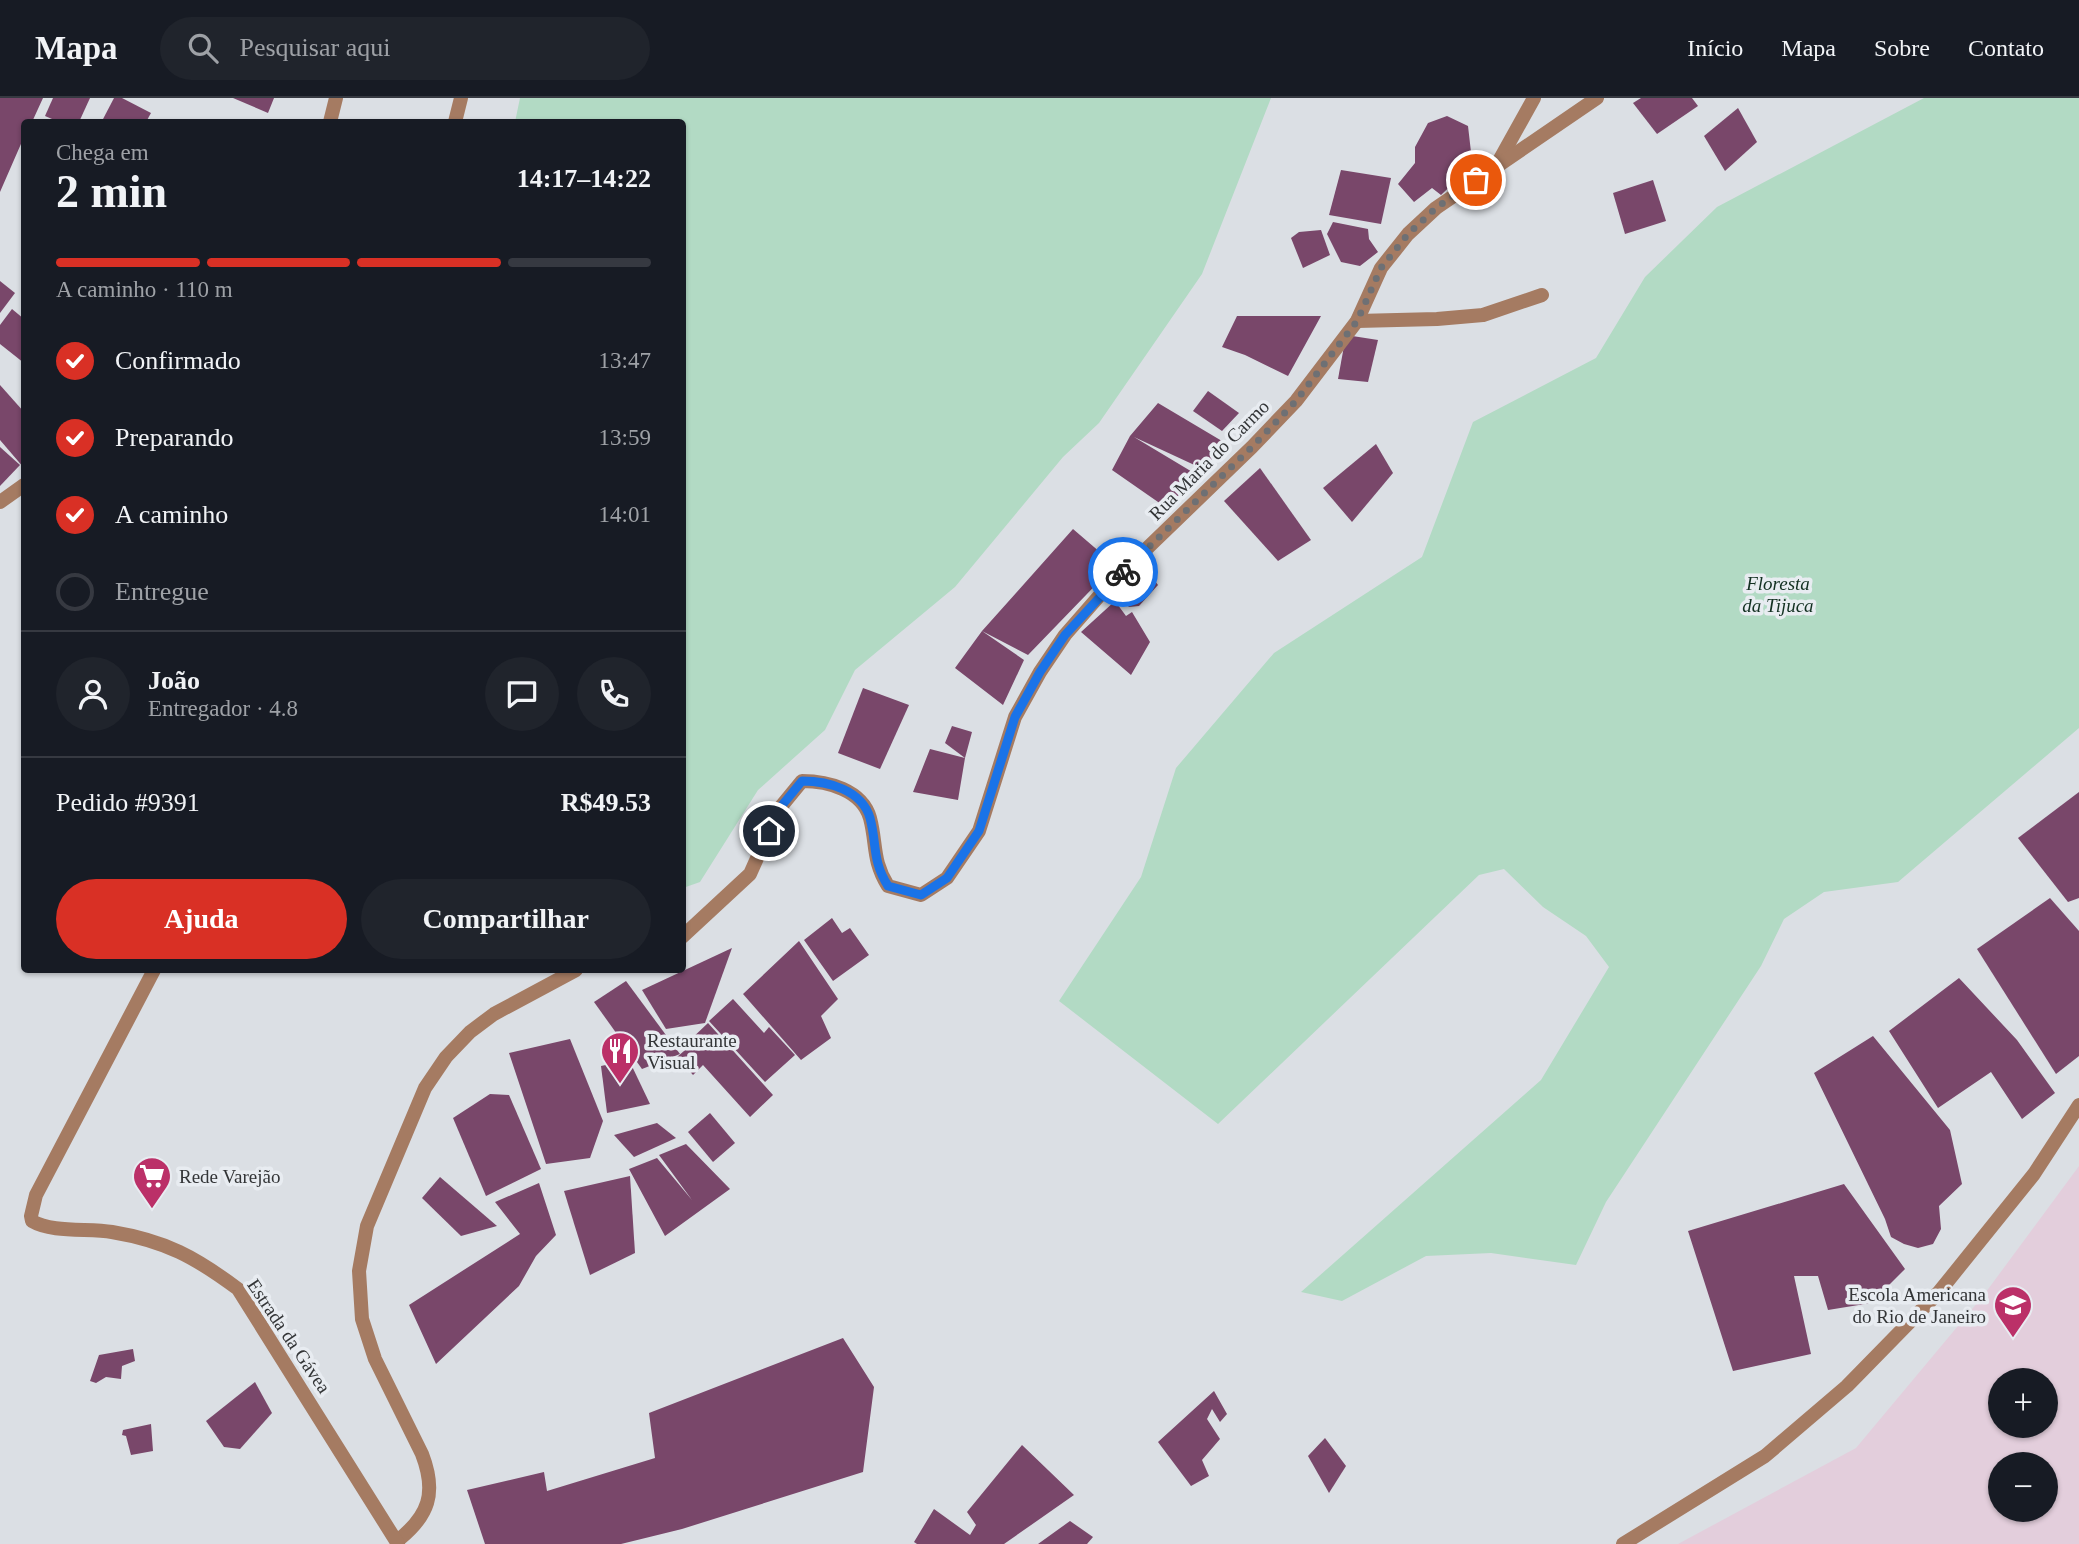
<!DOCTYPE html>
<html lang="pt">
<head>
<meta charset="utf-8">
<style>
	:root { --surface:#171b24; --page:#20242c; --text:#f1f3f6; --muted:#9ea1a6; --line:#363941; --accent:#d93025 }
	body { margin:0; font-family:Georgia,serif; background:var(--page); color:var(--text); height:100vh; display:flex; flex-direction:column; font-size:26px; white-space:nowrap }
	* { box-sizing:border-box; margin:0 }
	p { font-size:23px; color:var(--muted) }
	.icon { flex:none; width:38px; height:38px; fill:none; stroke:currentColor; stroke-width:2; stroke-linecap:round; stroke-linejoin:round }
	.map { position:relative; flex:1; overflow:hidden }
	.details { position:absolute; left:21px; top:21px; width:665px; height:854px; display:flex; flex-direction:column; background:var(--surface); border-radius:7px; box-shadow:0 2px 5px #0004 }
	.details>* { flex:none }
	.buttons { position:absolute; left:1988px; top:1270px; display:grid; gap:14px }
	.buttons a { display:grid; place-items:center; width:70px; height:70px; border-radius:50%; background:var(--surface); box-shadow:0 2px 5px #0004; font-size:35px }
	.pin { position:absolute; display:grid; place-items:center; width:60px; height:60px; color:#fff; margin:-30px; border:4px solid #fff; border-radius:50%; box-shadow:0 2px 7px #0007 }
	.courier { position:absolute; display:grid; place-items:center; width:70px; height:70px; margin:-35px; border:5px solid #1a73e8; border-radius:50%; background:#fff; color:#222; box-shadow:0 2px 9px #0007 }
	.summary em { font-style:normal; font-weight:700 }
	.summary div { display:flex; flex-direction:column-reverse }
	.summary { display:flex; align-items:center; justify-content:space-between; height:119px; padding:0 35px }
	h1 { font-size:46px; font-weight:700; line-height:52px }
	.bar { display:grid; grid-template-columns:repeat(4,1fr); gap:10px 7px; align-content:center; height:84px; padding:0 35px }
	.bar i { height:9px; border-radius:5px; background:var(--line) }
	.bar .active { background:var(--accent) }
	.bar p { grid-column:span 4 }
	.line { display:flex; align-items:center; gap:18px; padding:0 35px; border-top:2px solid var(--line) }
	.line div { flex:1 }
	.round { display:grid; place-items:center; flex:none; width:74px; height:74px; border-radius:37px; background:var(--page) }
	ol { padding:0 35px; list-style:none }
	li { display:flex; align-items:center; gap:21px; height:77px }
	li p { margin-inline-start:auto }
	li .icon { padding:7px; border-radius:50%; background:var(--accent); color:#fff; stroke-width:4 }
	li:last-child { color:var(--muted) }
	li i { width:38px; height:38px; border:4px solid var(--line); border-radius:50% }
	.button { display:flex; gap:14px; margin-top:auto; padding:14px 35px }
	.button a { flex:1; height:80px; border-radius:42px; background:var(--accent); color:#fff; font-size:28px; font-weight:700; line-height:80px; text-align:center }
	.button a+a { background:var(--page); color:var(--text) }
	header { display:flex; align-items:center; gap:42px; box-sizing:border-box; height:98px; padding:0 35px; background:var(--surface); border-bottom:2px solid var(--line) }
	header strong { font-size:33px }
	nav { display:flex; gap:38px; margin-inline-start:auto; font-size:24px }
	.search { width:490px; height:63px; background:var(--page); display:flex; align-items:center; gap:18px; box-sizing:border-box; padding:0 24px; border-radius:38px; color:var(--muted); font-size:26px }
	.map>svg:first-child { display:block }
	.education { fill:#e3cedc; fill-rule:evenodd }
	.green { fill:#b2dac4 }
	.building { fill:#79476a }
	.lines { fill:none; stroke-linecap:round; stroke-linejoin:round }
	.minor { stroke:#a57b62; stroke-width:14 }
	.tertiary { stroke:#a57b62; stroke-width:14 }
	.done { stroke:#6e7074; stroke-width:7; stroke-dasharray:0 12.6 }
	.route { stroke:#1a73e8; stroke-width:9 }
	.labels { text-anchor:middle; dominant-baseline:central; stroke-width:7; stroke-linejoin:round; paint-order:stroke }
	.street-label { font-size:19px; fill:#333537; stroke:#e8ecf1 }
	.park-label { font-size:19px; font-style:italic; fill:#133122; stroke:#e8ecf1 }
	.poi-label { font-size:19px; fill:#333537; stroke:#e8ecf1; text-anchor:start }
</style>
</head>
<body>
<header>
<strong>Mapa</strong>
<div class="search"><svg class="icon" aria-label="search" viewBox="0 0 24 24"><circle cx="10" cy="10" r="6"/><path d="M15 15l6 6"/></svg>Pesquisar aqui</div>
<nav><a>Início</a><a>Mapa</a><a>Sobre</a><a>Contato</a></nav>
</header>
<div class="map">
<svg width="2079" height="1446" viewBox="0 0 2079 1446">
	<rect width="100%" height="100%" fill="#dbdfe4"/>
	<path class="education" d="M 2079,1068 L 2079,1446 L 1678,1446 L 1856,1350 L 1983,1198 ZM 2000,1283 L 2046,1283 L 2046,1328 L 2000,1328 ZM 2000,1367 L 2046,1367 L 2046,1412 L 2000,1412 Z"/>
	<g class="green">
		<polygon points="520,0 1271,0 1202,176 1099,325 1063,359 955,489 855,572 825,632 758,692 700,784 683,790 682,24 515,24"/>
		<polygon points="1924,0 2079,0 2079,630 1898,784 1824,794 1784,821 1761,868 1606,1104 1576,1167 1491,1155 1426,1158 1342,1203 1301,1194 1541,982 1609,869 1586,838 1543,809 1504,771 1479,777 1218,1026 1059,903 1141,779 1176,670 1274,555 1422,459 1473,324 1596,260 1645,179 1717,109"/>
	</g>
	<g class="building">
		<polygon points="0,0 43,0 32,24 24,24 24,39 0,94"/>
		<polygon points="53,0 90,0 79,24 59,24 45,18"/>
		<polygon points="114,0 122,0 151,15 146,24 102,23"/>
		<polygon points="233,0 274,0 268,15"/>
		<polygon points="1641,0 1692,0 1698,8 1657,36 1633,5"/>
		<polygon points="1738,10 1757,44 1725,73 1704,38"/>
		<polygon points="1447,18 1468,28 1471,54 1464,75 1441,97 1432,90 1414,104 1398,86 1415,65 1415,49 1428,25"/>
		<polygon points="1341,72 1391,80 1381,126 1329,117"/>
		<polygon points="1653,82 1666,123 1625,136 1613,95"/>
		<polygon points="1333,124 1368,131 1369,141 1378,154 1360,168 1341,164 1327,136"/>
		<polygon points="1321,132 1330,157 1303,170 1291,140 1299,134"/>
		<polygon points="0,183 15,195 0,215"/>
		<polygon points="12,211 24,221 24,265 0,246 0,227"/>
		<polygon points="1237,218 1321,218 1288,278 1245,257 1222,249"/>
		<polygon points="1346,237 1378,242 1368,284 1338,281"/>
		<polygon points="0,287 24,314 24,370 0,342"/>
		<polygon points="1208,293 1239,315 1222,333 1193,313"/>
		<polygon points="1158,305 1227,346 1203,371 1134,339 1199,378 1171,413 1112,372 1130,338"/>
		<polygon points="1376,346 1393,375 1352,424 1323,390"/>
		<polygon points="0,349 20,367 0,388"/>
		<polygon points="1260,370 1311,442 1278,463 1224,403"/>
		<polygon points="1073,431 1115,467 1028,557 982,533 1024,562 1003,607 955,570 982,533"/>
		<polygon points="1151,478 1158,487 1139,508 1129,509 1121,501"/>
		<polygon points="1115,503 1126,518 1132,514 1150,544 1131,577 1081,534"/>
		<polygon points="863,590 909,607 880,671 838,655"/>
		<polygon points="952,628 972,634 965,660 958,702 913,694 930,651 965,660 945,645"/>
		<polygon points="2079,694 2079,800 2068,804 2018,740"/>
		<polygon points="2050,800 2079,833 2079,958 2056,976 1977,851"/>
		<polygon points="832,820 842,835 850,830 869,857 833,883 804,842"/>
		<polygon points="799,843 838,901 821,918 831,940 801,962 743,896"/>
		<polygon points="732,850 705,925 666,931 642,892"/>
		<polygon points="1959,880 2017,942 2055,995 2022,1021 1991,974 1938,1010 1889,933"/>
		<polygon points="626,883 680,956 642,971 594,904"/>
		<polygon points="733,901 764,935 769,929 795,957 765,984 709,923"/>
		<polygon points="708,925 773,997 750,1019 703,967 693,977 677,959 691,947 688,944"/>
		<polygon points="1873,938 1950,1032 1962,1086 1939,1108 1941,1131 1933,1146 1918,1150 1904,1146 1891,1139 1885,1121 1814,975"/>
		<polygon points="570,941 603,1023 590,1060 546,1066 509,955"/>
		<polygon points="629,962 650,1006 607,1015 601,968"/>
		<polygon points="490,996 509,997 541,1071 486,1098 453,1020"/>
		<polygon points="710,1015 735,1045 713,1064 688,1034"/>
		<polygon points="657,1025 676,1040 634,1059 614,1037"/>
		<polygon points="686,1046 730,1091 665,1138 629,1071 657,1060 692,1102 659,1057"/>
		<polygon points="630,1078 635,1155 590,1177 564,1093"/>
		<polygon points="440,1079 497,1128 461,1138 422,1100"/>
		<polygon points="539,1085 556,1137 536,1158 519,1188 436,1266 409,1207 520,1136 495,1104"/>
		<polygon points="1844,1086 1905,1171 1871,1205 1828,1212 1818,1178 1794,1178 1811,1256 1733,1273 1688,1133"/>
		<polygon points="843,1240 874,1289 863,1374 682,1431 621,1446 485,1446 467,1392 544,1374 547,1393 655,1360 649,1315"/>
		<polygon points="133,1251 135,1263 122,1268 121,1281 106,1279 96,1285 90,1283 99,1257"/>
		<polygon points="255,1284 272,1315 240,1351 224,1349 206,1323"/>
		<polygon points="1214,1293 1227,1316 1220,1324 1212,1311 1207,1321 1220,1341 1202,1362 1209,1378 1191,1388 1158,1344"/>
		<polygon points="151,1326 153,1353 131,1357 126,1338 122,1337 123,1332"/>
		<polygon points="1325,1340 1346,1368 1329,1395 1308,1358"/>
		<polygon points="1022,1347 1074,1397 1004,1446 917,1446 914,1444 934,1411 970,1437 976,1427 967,1414"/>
		<polygon points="1070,1423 1093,1439 1087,1446 1038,1446"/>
	</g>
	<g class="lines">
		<g class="minor">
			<polyline points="1499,63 1534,0"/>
			<polyline points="1357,223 1437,221 1483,217 1542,197"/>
			<path d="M 682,839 L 750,776 L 779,711 L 802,683 C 828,683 862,692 870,720 C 877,747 872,762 888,788 L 921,797 L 947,780 L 979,733 L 1015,619 L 1040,574 L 1065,537 L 1107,489 L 1252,349 L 1296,303 L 1357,223 L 1381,170 L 1408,136 L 1436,110 L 1597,0"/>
			<path d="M 397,1443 C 429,1418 437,1395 422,1356 L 375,1261 L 362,1221 L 359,1173 L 367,1128 L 425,990 L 446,959 L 470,934 L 494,916 L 576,872"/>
			<polyline points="1623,1446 1765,1358 1847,1288 1939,1194 2034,1076 2079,1007"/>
		</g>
		<g class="tertiary">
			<polyline points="330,24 336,0"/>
			<polyline points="455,24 461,0"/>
			<polyline points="0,404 24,387"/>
			<path d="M 154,872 L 36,1097 L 31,1118 L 32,1123 C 52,1135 89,1130 112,1134 C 166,1143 195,1159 238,1191 L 398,1446"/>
		</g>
	</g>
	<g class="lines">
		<polyline class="done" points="1123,474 1252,349 1296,303 1357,223 1381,170 1408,136 1436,110 1476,82"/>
		<path class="route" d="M 769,733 L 779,711 L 802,683 C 828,683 862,692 870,720 C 877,746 872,763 888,788 L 921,797 L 947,780 L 979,733 L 1015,619 L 1040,574 L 1065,537 L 1123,474"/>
	</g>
	<defs>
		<symbol id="restaurant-pin" viewBox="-11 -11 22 30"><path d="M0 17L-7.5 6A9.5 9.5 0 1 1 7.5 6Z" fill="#bb3068" stroke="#e8ecf1"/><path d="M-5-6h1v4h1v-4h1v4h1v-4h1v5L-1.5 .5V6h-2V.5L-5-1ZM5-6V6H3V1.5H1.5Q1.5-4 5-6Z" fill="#fff"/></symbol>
		<symbol id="supermarket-pin" viewBox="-11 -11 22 30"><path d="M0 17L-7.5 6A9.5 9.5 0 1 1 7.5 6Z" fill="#bb3068" stroke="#e8ecf1"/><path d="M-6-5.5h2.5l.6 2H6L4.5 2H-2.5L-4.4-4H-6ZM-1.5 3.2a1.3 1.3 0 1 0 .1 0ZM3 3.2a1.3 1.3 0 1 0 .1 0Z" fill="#fff"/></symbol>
		<symbol id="school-pin" viewBox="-11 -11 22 30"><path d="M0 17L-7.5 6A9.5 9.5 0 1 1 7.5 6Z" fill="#bb3068" stroke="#e8ecf1"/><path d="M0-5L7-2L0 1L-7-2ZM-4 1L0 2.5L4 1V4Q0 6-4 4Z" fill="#fff"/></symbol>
	</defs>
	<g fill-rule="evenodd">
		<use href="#restaurant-pin" x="598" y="931" width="44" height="60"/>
		<use href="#supermarket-pin" x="130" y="1056" width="44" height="60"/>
		<use href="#school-pin" x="1991" y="1185" width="44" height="60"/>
	</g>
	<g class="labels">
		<g class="street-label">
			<text transform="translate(1209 362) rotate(-45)">Rua Maria do Carmo</text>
			<text transform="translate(289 1238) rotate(56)">Estrada da Gávea</text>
		</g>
		<g class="park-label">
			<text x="1778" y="485">Floresta<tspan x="1778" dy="22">da Tijuca</tspan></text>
		</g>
		<g class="poi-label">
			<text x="647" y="942">Restaurante<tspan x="647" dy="22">Visual</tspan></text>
			<text x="179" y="1078">Rede Varejão</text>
			<text x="1986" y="1196" text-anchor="end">Escola Americana<tspan x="1986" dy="22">do Rio de Janeiro</tspan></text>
		</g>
	</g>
</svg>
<div class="buttons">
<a>+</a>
<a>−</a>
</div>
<div class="pin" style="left:1476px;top:82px;background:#ea580c"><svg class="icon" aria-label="bag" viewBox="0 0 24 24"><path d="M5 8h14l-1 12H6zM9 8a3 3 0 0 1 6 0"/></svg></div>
<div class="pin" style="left:769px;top:733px;background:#1f2937"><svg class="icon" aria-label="home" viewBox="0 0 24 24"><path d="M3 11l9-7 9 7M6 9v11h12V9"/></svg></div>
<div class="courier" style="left:1123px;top:474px"><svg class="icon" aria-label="bike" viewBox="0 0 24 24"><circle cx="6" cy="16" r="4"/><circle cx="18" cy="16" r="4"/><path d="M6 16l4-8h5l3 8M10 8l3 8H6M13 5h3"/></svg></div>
<section class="details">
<div class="summary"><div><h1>2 min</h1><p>Chega em</p></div><em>14:17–14:22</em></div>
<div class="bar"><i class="active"></i><i class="active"></i><i class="active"></i><i></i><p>A caminho · 110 m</p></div>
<ol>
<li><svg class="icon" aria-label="check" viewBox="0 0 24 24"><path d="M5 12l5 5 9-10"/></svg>Confirmado<p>13:47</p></li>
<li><svg class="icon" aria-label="check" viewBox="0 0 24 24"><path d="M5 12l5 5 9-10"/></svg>Preparando<p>13:59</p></li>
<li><svg class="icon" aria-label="check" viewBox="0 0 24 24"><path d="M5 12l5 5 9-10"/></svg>A caminho<p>14:01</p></li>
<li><i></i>Entregue</li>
</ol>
<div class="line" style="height:126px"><a class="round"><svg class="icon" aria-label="person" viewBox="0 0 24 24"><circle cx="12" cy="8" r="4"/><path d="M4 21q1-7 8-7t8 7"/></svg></a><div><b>João</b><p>Entregador · 4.8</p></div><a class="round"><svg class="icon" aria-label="chat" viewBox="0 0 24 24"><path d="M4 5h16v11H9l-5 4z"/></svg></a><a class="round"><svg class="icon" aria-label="phone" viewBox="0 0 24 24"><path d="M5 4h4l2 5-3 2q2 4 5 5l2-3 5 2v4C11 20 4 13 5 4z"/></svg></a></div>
<div class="line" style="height:91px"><div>Pedido #9391</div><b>R$49.53</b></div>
<div class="button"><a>Ajuda</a><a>Compartilhar</a></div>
</section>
</div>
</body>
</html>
